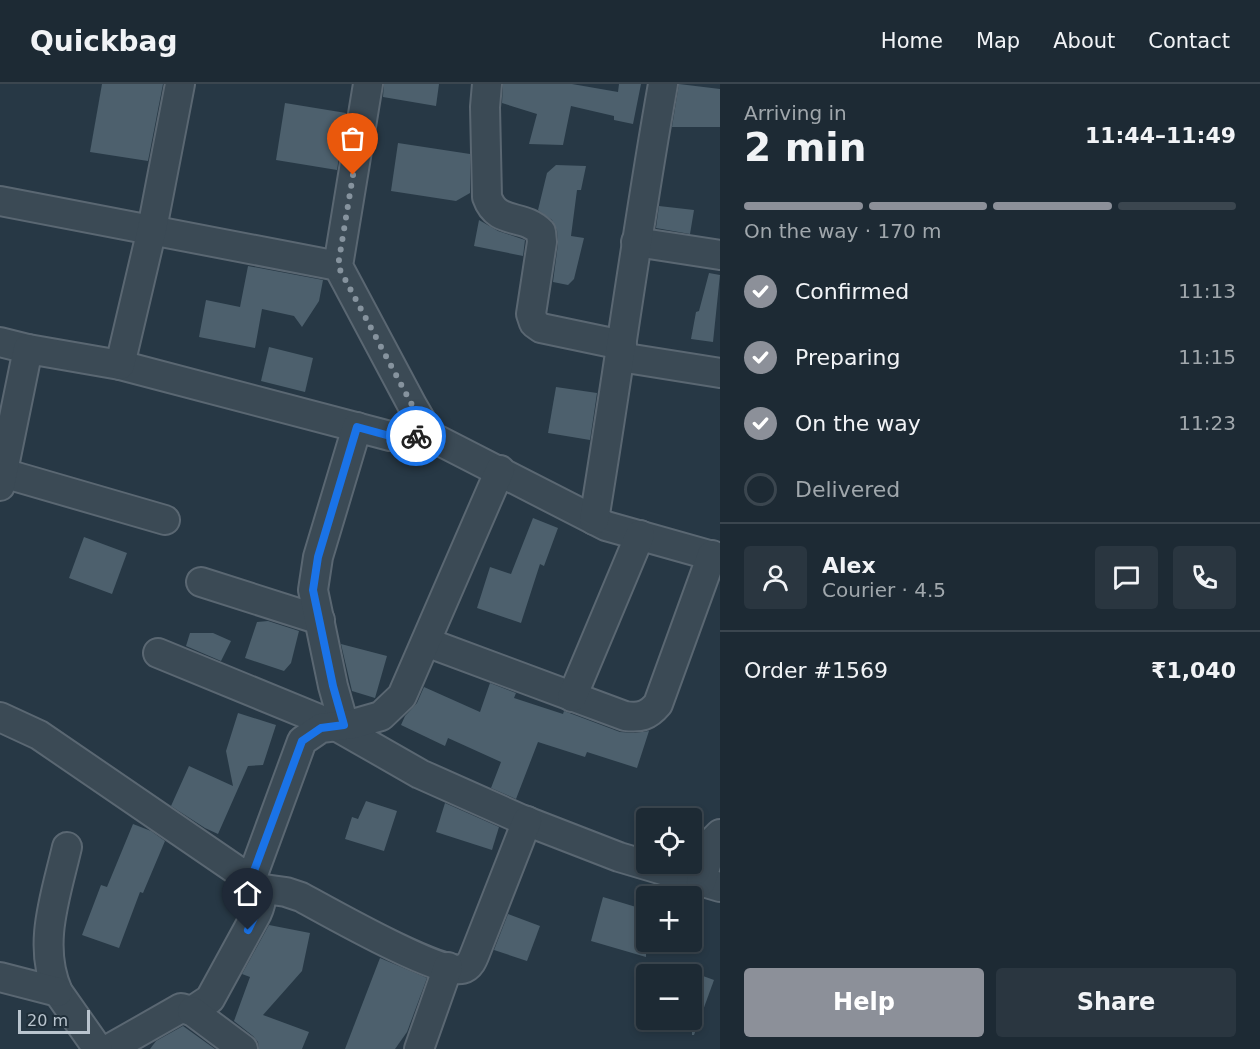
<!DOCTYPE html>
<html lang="en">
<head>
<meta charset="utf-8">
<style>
	:root { --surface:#1d2a34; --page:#2a3640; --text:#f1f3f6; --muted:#a0a7ac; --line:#3b464f; --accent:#8c9099 }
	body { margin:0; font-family:"DejaVu Sans",sans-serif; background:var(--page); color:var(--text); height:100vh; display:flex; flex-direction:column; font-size:22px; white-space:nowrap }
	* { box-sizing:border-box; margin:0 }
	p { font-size:20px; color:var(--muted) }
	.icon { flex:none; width:33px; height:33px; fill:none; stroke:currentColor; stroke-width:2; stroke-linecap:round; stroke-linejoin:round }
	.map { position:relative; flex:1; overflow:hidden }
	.drawer { display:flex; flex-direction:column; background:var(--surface); width:540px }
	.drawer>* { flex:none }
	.tools { position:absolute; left:636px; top:724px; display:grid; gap:12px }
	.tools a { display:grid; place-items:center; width:66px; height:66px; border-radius:6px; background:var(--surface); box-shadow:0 3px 9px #0003,0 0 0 2px var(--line); font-size:30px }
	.scale { position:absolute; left:18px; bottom:15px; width:72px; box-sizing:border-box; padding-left:6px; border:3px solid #b9c4ce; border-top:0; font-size:16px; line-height:21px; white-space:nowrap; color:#b9c4ce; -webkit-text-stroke:4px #202f3a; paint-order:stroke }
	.pin { position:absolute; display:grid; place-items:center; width:51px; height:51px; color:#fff; margin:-62px -26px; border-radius:50% 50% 50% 0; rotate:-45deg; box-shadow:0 0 6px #0007 }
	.pin .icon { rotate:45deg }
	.courier { position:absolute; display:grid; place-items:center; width:60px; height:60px; margin:-30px; border:4px solid #1a73e8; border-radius:50%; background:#fff; color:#222; box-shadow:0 2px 8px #0007 }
	.head em { font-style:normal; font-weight:700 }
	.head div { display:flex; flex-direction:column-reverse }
	.head { display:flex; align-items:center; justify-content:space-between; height:102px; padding:0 24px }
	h1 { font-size:39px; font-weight:700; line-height:45px }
	.bar { display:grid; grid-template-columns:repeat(4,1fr); gap:9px 6px; align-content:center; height:72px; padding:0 24px }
	.bar i { height:8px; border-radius:4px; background:var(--line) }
	.bar .active { background:var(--accent) }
	.bar p { grid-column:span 4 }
	.line { display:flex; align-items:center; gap:15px; padding:0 24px; border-top:2px solid var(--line) }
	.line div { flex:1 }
	.round { display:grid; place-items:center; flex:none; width:63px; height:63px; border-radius:6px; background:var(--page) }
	ol { padding:0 24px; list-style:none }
	li { display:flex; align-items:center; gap:18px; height:66px }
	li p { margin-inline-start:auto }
	li .icon { padding:6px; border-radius:50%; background:var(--accent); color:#fff; stroke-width:4 }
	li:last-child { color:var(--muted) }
	li i { width:33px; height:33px; border:3px solid var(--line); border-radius:50% }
	.button { display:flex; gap:12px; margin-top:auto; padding:12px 24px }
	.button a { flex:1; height:69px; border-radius:6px; background:var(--accent); color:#fff; font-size:24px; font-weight:700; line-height:69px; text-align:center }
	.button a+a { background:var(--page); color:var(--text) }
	header { display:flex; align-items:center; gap:36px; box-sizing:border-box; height:84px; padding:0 30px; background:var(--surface); border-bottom:2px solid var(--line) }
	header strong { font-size:28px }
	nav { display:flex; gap:33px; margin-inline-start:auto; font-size:21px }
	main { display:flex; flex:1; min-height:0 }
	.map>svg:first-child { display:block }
	.building { fill:#4d606d }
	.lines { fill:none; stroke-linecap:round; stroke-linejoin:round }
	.minor-casing { stroke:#5a6772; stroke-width:32 }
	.minor { stroke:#3b4a55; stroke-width:28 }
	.done { stroke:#86939e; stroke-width:6; stroke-dasharray:0 10.8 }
	.route { stroke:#1a73e8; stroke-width:8 }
</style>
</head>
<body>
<header>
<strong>Quickbag</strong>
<nav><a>Home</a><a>Map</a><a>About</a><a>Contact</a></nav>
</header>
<main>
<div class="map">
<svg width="720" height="965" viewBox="0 0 720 965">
	<rect width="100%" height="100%" fill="#273845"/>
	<g class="building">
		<polygon points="102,0 163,0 148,77 90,68"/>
		<polygon points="384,0 439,0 436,22 383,13"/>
		<polygon points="503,0 572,0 618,8 619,0 641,0 633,40 614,36 614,32 571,22 563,61 529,60 537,30 502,19"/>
		<polygon points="679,0 720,5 720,43 672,43"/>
		<polygon points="285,19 346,29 337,86 276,76"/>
		<polygon points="398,59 470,70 470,109 456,117 391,107"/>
		<polygon points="556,81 586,82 581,106 577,106 571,152 584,154 574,195 568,201 553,198 558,160 557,146 552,136 538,126 547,89"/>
		<polygon points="659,122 694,126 690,150 656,144"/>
		<polygon points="479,136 498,147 525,156 523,172 474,162"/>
		<polygon points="248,182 323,196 319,217 302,243 294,232 262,225 255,264 199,253 206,216 240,223"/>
		<polygon points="709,189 720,191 713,258 691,255 696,228 699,227"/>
		<polygon points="269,263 313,274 305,308 261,297"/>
		<polygon points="556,303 597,309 590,356 548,349"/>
		<polygon points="533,434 558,444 544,482 540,480 521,539 477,524 490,483 511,490"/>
		<polygon points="84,453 127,469 112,510 69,494"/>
		<polygon points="268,537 299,547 291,579 284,587 245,574 257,538"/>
		<polygon points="190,549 213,549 231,557 221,577 186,562"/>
		<polygon points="341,560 387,572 375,614 352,607"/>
		<polygon points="490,599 516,609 514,614 563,630 564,627 620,648 635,649 649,647 637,684 587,668 585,673 538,658 516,715 491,704 501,678 448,654 445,662 401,641 405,632 417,619 424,603 480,628"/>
		<polygon points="238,629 276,641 263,681 248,682 218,750 205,744 171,722 189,682 233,702 226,667"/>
		<polygon points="366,717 397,727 384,767 345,755 352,733 358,735"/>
		<polygon points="445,719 499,743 492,766 436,748"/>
		<polygon points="133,740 151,747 165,757 143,809 140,808 119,864 82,851 101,801 107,803"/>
		<polygon points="603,813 646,826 646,873 591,857"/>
		<polygon points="508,830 540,842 527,877 494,866"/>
		<polygon points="269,841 310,849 302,887 263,931 309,948 302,965 259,965 258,958 253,952 234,937 250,893 242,890"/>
		<polygon points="380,874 427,894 407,948 395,965 345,965"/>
		<polygon points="692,888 714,896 694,951 692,951"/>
		<polygon points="183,942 215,965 150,965 156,957"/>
	</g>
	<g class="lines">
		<defs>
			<g id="minor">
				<polyline points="368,0 338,182 412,321 430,352 606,442 720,474"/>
				<path d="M 487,0 L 485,23 L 487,113 C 497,142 523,129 541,148 L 542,158 L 531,230 L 534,239 L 541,244 L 622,261"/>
				<polyline points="0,117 338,182"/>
				<polyline points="636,158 720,171"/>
				<polyline points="0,258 28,265"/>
				<polyline points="620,273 720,289"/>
				<polyline points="120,281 390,352 430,352"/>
				<polyline points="3,389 165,436"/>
				<polyline points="0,402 28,265 120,281 152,145 180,0"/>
				<path d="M 594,436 C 618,291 637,145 663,0"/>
				<polyline points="201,498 320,536"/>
				<path d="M 426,558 L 625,632 C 640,634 648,632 658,620 L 712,471"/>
				<polyline points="158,569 336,642 420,690 521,735 619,773 720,803"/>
				<polyline points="572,613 640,451"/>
				<path d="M 0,633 L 39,651 L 251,796 C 262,809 264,813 257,829 L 210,915 L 192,927 L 181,924 L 109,965"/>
				<polyline points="344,641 333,602 313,506 318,473 357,343"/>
				<path d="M 67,763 C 56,811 37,861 58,908 L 98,965"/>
				<polyline points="251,796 302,657 321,644 353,640 381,632 402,612 500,386"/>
				<polyline points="701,798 713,757 720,750"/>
				<path d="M 257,804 L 286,808 L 301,813 C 327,827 439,891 462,885 C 470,883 473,875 476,867 L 527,737"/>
				<polyline points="0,893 58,908"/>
				<polyline points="192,927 243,965"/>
				<polyline points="419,965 448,883"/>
			</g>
		</defs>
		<use href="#minor" class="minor-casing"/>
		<use href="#minor" class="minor"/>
	</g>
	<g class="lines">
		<polyline class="done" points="353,91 338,182 412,321 430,352 416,352"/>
		<polyline class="route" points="248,846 261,819 261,807 251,795 302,657 321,644 344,641 333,602 313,506 318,473 357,343 390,352 416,352"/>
	</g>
</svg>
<div class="tools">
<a><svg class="icon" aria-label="locate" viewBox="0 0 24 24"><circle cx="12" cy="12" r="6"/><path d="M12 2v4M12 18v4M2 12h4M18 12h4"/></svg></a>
<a>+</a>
<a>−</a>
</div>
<div class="scale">20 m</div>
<div class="pin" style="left:353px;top:91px;background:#ea580c"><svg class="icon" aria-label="bag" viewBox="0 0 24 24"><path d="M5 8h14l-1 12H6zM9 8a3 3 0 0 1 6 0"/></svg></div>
<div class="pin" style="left:248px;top:846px;background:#1f2937"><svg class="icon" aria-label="home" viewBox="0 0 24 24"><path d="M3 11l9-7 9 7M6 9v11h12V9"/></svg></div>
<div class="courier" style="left:416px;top:352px"><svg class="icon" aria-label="bike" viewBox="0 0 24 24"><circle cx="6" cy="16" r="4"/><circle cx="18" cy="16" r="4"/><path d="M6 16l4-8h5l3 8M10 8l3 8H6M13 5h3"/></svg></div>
</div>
<section class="drawer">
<div class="head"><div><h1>2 min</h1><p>Arriving in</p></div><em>11:44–11:49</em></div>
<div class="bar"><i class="active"></i><i class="active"></i><i class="active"></i><i></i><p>On the way · 170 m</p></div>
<ol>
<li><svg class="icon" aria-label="check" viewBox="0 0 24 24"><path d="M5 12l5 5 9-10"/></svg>Confirmed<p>11:13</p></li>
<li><svg class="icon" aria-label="check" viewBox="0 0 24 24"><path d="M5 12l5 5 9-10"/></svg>Preparing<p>11:15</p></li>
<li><svg class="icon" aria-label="check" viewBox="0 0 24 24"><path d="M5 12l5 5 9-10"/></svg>On the way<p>11:23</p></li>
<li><i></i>Delivered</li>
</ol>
<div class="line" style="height:108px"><a class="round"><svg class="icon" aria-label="person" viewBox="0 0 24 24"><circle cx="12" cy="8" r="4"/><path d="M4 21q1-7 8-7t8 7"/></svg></a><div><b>Alex</b><p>Courier · 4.5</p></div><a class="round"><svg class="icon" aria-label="chat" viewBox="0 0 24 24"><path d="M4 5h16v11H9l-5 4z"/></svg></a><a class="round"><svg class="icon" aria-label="phone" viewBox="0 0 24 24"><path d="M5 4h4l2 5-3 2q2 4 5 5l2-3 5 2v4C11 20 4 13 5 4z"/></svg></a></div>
<div class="line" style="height:78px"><div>Order #1569</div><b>₹1,040</b></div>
<div class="button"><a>Help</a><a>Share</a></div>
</section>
</main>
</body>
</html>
